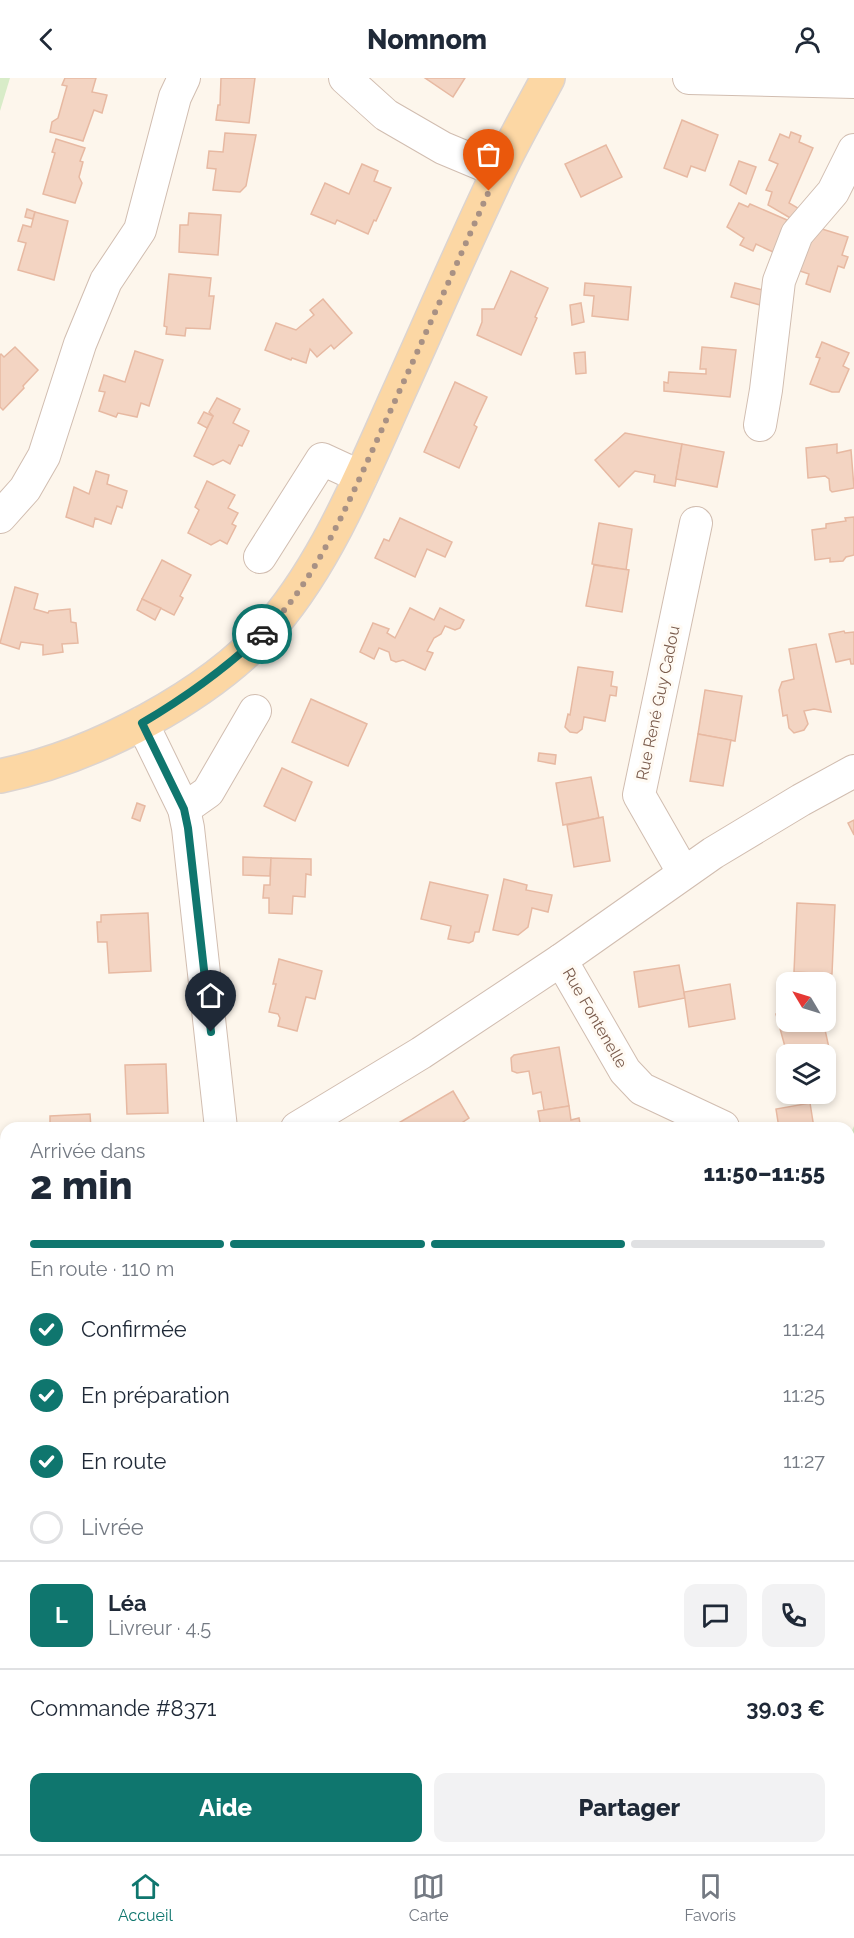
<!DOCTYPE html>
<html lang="fr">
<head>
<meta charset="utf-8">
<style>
	:root { --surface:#fff; --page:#f2f2f3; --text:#1f2937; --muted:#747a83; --line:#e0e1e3; --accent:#0f766e }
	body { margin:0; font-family:Raleway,sans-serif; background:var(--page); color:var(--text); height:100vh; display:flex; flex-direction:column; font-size:22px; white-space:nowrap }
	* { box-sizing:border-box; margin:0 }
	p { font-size:20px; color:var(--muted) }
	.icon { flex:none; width:33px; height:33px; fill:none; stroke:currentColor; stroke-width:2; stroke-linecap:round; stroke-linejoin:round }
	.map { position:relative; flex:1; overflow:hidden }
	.sheet { position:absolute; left:0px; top:1044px; width:855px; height:732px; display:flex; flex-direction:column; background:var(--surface); border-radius:18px 18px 0 0; box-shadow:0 3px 9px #0003 }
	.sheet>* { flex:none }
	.needle { width:39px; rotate:308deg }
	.buttons { position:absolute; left:776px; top:894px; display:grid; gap:12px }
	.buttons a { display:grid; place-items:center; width:60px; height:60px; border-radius:12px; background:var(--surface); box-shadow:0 3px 9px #0003; font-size:30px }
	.pin { position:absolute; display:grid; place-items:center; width:51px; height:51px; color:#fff; margin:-62px -26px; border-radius:50% 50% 50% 0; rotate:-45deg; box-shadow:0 0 6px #0007 }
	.pin .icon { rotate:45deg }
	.courier { position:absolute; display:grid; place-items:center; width:60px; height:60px; margin:-30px; border:4px solid #0f766e; border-radius:50%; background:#fff; color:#222; box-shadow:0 2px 8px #0007 }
	.summary em { font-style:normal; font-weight:800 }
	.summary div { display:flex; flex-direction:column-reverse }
	.summary { display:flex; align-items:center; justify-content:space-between; height:102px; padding:0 30px }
	h1 { font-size:39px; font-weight:800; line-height:45px }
	.bar { display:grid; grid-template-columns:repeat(4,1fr); gap:9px 6px; align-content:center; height:72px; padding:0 30px }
	.bar i { height:8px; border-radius:4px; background:var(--line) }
	.bar .on { background:var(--accent) }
	.bar p { grid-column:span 4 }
	.line { display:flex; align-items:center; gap:15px; padding:0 30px; border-top:2px solid var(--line) }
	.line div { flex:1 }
	.round { display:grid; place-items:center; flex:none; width:63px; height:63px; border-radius:12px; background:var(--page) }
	ol { padding:0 30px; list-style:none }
	li { display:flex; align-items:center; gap:18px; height:66px }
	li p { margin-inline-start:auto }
	li .icon { padding:6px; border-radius:50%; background:var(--accent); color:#fff; stroke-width:4 }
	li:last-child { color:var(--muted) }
	li i { width:33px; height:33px; border:3px solid var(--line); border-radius:50% }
	.cta { display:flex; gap:12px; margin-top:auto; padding:12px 30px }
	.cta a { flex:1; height:69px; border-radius:12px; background:var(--accent); color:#fff; font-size:24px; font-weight:800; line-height:69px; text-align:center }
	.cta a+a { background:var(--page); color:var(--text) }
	header { display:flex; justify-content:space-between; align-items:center; height:78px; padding:0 30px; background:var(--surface); font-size:27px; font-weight:800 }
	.menu { display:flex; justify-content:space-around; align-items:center; height:84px; border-top:2px solid var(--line); background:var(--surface); font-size:16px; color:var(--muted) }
	.menu a { display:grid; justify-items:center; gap:3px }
	.menu .on { color:var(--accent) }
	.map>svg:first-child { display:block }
	.green { fill:#d8ecc8 }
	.building { fill:#f3d4c2; stroke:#e7b9a2; stroke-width:1.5 }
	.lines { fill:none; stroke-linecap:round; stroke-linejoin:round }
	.minor-casing { stroke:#d1bdb0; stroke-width:34 }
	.major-casing { stroke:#dcd4d0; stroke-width:36 }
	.minor { stroke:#fff; stroke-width:32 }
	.major { stroke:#fcd7a4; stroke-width:33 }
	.done { stroke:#a89184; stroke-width:6; stroke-dasharray:0 10.8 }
	.route { stroke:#0f766e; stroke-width:8 }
	.labels { text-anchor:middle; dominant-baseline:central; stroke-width:6; stroke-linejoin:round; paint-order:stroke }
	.street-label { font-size:16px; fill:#7a5b4c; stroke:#fffaf3 }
</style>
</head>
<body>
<header><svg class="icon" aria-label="back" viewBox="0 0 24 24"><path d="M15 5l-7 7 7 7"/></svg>Nomnom<svg class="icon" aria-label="person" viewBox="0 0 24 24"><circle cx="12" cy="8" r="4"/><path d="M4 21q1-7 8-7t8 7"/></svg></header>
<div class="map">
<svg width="854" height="1776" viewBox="0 0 854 1776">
	<rect width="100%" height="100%" fill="#fdf6ec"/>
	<g class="green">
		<polygon points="0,0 10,0 0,33"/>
		<polygon points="854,1048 854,1317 849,1313 849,1060"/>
	</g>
	<g class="building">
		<polygon points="65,0 96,0 92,14 107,17 102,35 94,32 83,63 50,54 52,44 58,40 67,8 62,7"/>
		<polygon points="221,0 255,0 249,45 216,42 218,27 220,27"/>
		<polygon points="425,0 465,0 453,19"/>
		<polygon points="682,42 718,57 705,93 691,88 687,99 664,90"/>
		<polygon points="791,54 801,58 799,64 813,70 789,125 803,133 792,141 768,127 772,114 766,112 778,86 769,82 780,56 789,60"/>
		<polygon points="225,55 256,57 246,108 240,114 213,112 216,91 207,90 209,73 223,74"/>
		<polygon points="56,61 85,70 80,83 83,84 79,99 82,105 75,125 43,116 55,75 52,74"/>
		<polygon points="606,67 622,99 581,119 565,86"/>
		<polygon points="739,83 756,89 746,116 730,107"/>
		<polygon points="362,86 378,93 374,103 391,110 376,143 374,142 368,156 337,142 335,146 311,136 325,105 349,116"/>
		<polygon points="739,125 748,129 750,126 787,142 773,174 756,166 753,173 740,167 744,160 727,149"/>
		<polygon points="27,131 35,134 33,141 25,139"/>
		<polygon points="35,134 68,143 54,202 18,192 26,165 18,163 23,147 31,149"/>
		<polygon points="189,135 221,137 218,177 179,174 180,147 188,147"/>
		<polygon points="809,147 848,159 842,177 848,179 844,190 838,188 830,214 806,206 809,196 794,191"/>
		<polygon points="511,193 548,210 535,239 537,240 521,277 477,257 482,244 482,231 494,231"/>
		<polygon points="169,196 211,200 209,218 214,218 210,251 186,250 185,258 166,256 167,249 164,248"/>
		<polygon points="585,205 631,209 628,242 592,238 594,218 584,217"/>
		<polygon points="735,205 763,212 760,227 731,219"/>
		<polygon points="323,221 352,255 334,271 331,267 317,279 310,271 306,285 292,280 291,282 265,272 276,245 296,252 314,237 310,232"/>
		<polygon points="581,225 584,244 572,247 570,227"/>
		<polygon points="822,264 849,275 843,288 849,291 839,314 832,314 810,306 820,280 816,279"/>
		<polygon points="15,269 38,292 23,308 24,310 3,332 0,329 0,277 1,276 4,279"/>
		<polygon points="702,269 736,272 730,319 664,313 664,304 668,305 669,294 706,296 706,291 700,291"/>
		<polygon points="135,273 163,282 149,328 141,325 137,339 118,335 116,339 99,333 105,314 99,313 104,297 125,304"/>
		<polygon points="585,274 586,295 576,296 574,275"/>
		<polygon points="455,304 487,319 474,347 477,349 459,390 424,374"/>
		<polygon points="217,320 240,331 233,345 249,353 242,368 239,367 230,386 223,382 213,387 194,378 213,338 209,334"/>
		<polygon points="204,334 213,338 207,350 198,345"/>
		<polygon points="625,355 682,366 675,408 654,404 655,397 635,393 619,409 595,382"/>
		<polygon points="682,366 724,374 717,409 676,401"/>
		<polygon points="837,366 837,375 851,372 854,410 832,414 830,412 829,401 825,398 808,400 806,370"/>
		<polygon points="96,393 109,397 107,406 127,413 122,430 117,428 111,446 95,440 93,449 66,439 74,409 89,416"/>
		<polygon points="207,403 235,417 228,430 238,435 232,446 236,448 227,466 220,462 211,467 188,455 199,432 195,429"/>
		<polygon points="854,439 854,477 846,479 843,483 830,484 830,480 815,482 812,452 826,450 826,446 846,443 845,440"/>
		<polygon points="400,440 452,464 445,479 427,471 415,499 375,480 384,461 389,463"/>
		<polygon points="599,445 632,451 626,492 592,486"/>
		<polygon points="162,482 191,497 180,518 183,520 174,537 142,521"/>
		<polygon points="594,487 629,492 622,534 586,528"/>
		<polygon points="15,509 38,516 34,531 48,535 49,533 70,531 71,544 76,545 78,565 62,566 63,574 43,577 43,567 21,564 19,571 0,565"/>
		<polygon points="142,521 161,530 155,542 137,532"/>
		<polygon points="410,530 434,542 440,530 464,542 460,550 455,552 445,548 441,556 434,560 427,573 433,575 425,592 403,582 396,584 391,582 389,574 379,570 374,581 360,574 373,545 389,551 387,555 395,560"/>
		<polygon points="844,553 845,555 854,554 854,586 851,586 850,581 836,584 829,556"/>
		<polygon points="816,566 831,634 814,631 804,633 808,646 804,652 794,655 789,650 787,637 783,638 779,612 782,604 794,601 789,571"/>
		<polygon points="578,589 613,594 611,608 617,609 616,618 610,617 605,643 584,639 582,651 577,655 570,654 565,649 568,636 570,637"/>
		<polygon points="705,612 742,618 735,663 698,656"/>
		<polygon points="311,621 367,646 348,688 292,664"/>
		<polygon points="698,656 731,662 723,708 690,703"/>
		<polygon points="539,675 556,677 555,686 538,683"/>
		<polygon points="282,690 312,704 295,743 264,728"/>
		<polygon points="591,699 599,740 563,747 556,705"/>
		<polygon points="137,725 145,728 140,743 132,740"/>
		<polygon points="603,739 610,783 574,789 567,747"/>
		<polygon points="854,742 854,757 848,745"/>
		<polygon points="243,779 271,780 270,798 243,797"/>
		<polygon points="271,780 311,781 311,797 306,796 305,819 293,818 292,836 269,835 269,820 263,820 264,807 270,807"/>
		<polygon points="504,801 527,807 526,812 552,817 548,834 532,830 528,849 518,857 493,852"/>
		<polygon points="430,804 488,817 479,854 475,854 473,863 469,865 448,861 451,848 421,841"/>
		<polygon points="797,825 835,827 832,896 794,894"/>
		<polygon points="148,835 151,893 109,895 107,864 98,864 97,844 101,844 101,837"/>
		<polygon points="279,881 322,893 315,921 306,919 297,953 278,948 280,940 278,936 269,934 276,906 273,906"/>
		<polygon points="679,887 685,920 639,929 634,894"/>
		<polygon points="730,906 735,941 689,949 684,914"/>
		<polygon points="786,934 786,944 811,944 813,949 824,947 829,970 799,976 787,976 776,936"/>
		<polygon points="559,969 569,1028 544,1032 541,1014 533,1016 529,993 517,995 512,993 511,980 514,977"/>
		<polygon points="166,986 168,1035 127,1036 125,987"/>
		<polygon points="453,1013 469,1040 454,1050 390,1050"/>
		<polygon points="810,1025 814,1050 779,1050 776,1031"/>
		<polygon points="569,1028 571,1042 579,1040 581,1050 541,1050 538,1033"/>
		<polygon points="90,1036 91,1050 50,1050 50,1038"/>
		<polygon points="6,1062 6,1098 0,1098 0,1063"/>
		<rect x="0" y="1195" width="6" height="66"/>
		<polygon points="0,1321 5,1322 0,1347"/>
		<polygon points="0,1444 1,1448 6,1449 6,1474 0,1472"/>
		<polygon points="3,1650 6,1650 6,1683 2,1682"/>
		<rect x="142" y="1770" width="38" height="6"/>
	</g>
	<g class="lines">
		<defs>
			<g id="minor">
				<polyline points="345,0 386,37 443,70 498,93"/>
				<polyline points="689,0 854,4"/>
				<polyline points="760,347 766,312 779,203 797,156 833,114 854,72"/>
				<polyline points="0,439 25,411 44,378 80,266 106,203 140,152 175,19 184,0"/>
				<polyline points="260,479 322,381 361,399"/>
				<polyline points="142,645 184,731 188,750 221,1050"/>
				<polyline points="184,731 208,714 255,633"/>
				<polyline points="683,794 639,717 696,445"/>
				<polyline points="561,882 625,993 642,1011 723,1049"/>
				<polyline points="297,1050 421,975 561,882 713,775 801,722 854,693"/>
				<polyline points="0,1161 6,1160"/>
				<polyline points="0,1409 6,1410"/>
				<polyline points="0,1606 6,1606"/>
				<polyline points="252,1770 252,1776"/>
				<polyline points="98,1776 98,1770"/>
			</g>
			<path id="major" d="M 0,698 C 93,679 211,618 273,546 C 327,483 364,392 398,316 C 431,243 463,168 498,95 C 513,63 531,32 548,0"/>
		</defs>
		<use href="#minor" class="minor-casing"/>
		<use href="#major" class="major-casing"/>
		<use href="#minor" class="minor"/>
		<use href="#major" class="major"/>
	</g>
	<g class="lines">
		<path class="done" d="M 262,556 C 316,506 352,416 383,349 C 419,271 454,192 489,113"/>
		<path class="route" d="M 211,954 L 188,750 L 184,731 L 142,645 C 186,619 225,591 262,556"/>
	</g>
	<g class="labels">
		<g class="street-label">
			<text transform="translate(658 625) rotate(-78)">Rue René Guy Cadou</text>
			<text transform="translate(595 940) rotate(60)">Rue Fontenelle</text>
		</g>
	</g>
</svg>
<div class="buttons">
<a><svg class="needle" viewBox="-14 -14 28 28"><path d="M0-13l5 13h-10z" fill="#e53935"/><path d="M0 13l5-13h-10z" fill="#747a83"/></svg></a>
<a><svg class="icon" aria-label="layers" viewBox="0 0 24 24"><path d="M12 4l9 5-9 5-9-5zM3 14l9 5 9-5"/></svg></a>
</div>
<div class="pin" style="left:489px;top:113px;background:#ea580c"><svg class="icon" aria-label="bag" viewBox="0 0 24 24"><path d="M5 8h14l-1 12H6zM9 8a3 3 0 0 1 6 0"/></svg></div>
<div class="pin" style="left:211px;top:954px;background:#1f2937"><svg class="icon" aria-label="home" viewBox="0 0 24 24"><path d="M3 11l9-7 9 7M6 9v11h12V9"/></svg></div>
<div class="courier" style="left:262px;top:556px"><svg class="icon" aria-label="car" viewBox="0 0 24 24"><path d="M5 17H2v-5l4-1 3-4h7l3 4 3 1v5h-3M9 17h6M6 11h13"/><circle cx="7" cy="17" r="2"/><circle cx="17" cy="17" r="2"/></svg></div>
<section class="sheet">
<div class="summary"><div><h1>2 min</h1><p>Arrivée dans</p></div><em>11:50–11:55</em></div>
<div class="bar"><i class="on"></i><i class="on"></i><i class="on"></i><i></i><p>En route · 110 m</p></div>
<ol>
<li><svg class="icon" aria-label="check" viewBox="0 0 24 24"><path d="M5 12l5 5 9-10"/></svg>Confirmée<p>11:24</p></li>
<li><svg class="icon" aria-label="check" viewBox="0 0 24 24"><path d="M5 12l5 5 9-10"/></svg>En préparation<p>11:25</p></li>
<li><svg class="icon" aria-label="check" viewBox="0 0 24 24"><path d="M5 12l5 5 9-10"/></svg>En route<p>11:27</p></li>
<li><i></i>Livrée</li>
</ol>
<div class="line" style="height:108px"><b class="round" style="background:var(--accent);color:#fff">L</b><div><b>Léa</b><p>Livreur · 4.5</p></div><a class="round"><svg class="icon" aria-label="chat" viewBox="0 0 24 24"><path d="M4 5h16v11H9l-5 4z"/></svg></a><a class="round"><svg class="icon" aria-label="phone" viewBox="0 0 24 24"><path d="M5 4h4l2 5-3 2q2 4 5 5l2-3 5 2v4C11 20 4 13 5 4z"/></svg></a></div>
<div class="line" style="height:78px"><div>Commande #8371</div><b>39.03 €</b></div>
<div class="cta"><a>Aide</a><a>Partager</a></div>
</section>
</div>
<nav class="menu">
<a class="on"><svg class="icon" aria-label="home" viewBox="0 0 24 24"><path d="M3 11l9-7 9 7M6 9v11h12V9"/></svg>Accueil</a>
<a><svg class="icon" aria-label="map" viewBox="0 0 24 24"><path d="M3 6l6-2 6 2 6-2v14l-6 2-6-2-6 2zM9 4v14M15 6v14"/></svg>Carte</a>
<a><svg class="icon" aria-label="saved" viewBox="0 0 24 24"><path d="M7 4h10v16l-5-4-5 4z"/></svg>Favoris</a>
</nav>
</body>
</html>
